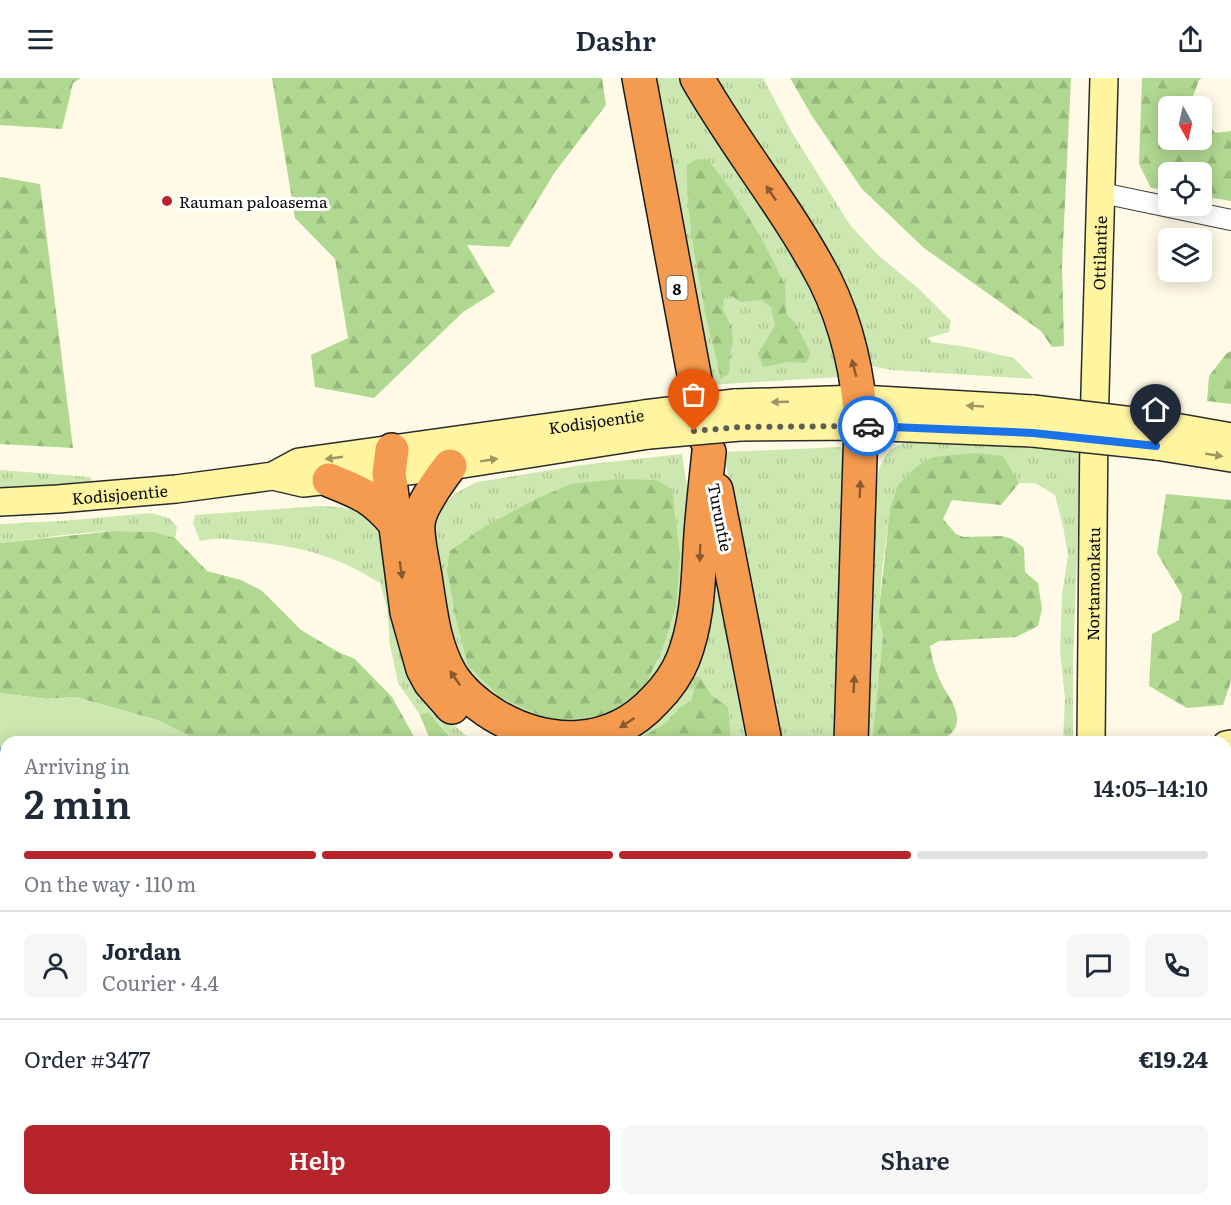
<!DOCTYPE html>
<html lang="en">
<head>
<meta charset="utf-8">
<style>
	:root { --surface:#fff; --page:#f6f6f7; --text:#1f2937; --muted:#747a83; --line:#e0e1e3; --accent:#b7242a }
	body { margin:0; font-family:Literata,serif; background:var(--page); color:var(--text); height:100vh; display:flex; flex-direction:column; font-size:22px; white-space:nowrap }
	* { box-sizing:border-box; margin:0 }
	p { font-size:20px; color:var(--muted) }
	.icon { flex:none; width:33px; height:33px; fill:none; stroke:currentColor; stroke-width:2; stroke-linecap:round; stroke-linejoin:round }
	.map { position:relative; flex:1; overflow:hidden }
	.drawer { position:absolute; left:0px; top:658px; width:1232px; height:470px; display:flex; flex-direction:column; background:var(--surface); border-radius:18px 18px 0 0; box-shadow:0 3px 15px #0003 }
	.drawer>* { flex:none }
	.needle { width:39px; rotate:172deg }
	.buttons { position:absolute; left:1158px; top:18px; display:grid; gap:12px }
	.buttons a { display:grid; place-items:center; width:54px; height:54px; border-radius:9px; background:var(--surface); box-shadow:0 3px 15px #0003; font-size:30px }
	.pin { position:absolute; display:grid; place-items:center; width:51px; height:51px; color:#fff; margin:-62px -26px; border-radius:50% 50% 50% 0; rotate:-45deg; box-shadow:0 0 6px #0007 }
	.pin .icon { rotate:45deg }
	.courier { position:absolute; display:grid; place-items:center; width:60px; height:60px; margin:-30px; border:4px solid #1a73e8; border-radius:50%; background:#fff; color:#222; box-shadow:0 2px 8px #0007 }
	.headline em { font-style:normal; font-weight:600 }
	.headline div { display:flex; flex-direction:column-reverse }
	.headline { display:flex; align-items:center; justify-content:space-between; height:102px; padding:0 24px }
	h1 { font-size:39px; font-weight:600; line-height:45px }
	.bar { display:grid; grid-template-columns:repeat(4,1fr); gap:9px 6px; align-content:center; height:72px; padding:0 24px }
	.bar i { height:8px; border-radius:4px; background:var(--line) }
	.bar .active { background:var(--accent) }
	.bar p { grid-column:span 4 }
	.line { display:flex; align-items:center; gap:15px; padding:0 24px; border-top:2px solid var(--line) }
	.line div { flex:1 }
	.round { display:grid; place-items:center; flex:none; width:63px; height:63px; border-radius:9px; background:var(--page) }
	.cta { display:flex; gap:12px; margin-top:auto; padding:12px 24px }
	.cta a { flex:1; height:69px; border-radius:9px; background:var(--accent); color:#fff; font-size:24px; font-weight:600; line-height:69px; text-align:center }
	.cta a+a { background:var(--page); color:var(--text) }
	header { display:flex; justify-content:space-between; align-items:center; height:78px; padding:0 24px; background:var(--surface); font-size:27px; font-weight:600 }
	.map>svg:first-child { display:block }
	.grass { fill:url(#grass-tufts) }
	.forest { fill:url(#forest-firs) }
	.garden { fill:#cde7b1 }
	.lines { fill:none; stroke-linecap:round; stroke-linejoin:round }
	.stream { stroke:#338ecb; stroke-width:5 }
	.street-casing { stroke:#3c3c3c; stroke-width:22 }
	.secondary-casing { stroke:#2b2b2b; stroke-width:30 }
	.highway-casing { stroke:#1a1a1a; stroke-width:36 }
	.street { stroke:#fff; stroke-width:20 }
	.secondary { stroke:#fff5a1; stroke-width:27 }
	.highway { stroke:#f49b4f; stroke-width:33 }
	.secondary-bridge-casing { stroke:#2b2b2b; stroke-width:30; stroke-linecap:butt }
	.secondary-bridge { stroke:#fff5a1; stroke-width:27 }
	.oneway { fill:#8a5930 }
	.oneway2 { fill:#9d9764 }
	.done { stroke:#5f5d56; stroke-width:6; stroke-dasharray:0 10.8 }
	.route { stroke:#1a73e8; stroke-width:8 }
	.poi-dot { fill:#b7242a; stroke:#fff; stroke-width:2 }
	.labels { text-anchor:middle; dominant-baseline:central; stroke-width:6; stroke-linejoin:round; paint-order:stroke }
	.shield { fill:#fff; stroke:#535353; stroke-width:1.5 }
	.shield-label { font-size:15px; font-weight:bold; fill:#090909 }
	.poi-label { font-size:16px; fill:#090909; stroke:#fff; text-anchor:start }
	.street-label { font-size:16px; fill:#090909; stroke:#fff }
</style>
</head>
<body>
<header><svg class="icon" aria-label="menu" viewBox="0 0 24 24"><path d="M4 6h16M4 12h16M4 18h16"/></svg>Dashr<svg class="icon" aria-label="share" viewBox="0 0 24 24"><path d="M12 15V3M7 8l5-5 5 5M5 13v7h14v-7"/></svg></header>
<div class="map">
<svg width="1231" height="1127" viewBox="0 0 1231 1127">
	<defs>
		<pattern id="grass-tufts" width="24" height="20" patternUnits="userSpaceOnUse" patternTransform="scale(1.5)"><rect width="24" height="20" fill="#cde7b1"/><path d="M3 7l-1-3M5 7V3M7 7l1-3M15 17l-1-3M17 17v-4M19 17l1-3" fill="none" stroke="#afc597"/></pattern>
		<pattern id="forest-firs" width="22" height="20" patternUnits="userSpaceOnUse" patternTransform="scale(1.5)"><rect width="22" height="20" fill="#b1d891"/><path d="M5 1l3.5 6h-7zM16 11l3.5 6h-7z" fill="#97b87c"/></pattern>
	</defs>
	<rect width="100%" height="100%" fill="#fffae6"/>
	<g class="grass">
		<polygon points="652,0 680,0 808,199 835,261 839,299 707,307"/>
		<polygon points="707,0 763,0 791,53 850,147 878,177 919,211 951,243 949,254 928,260 932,264 967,269 1014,280 1034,301 891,292 872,288 860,273"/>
		<path d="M 961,361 L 1081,373 L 1073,582 L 1073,664 L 1063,664 L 1065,620 L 1060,572 L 1062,517 L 1068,478 L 1063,448 L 1055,417 L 1035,405 L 1019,405 L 1002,378 L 890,431 C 886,470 875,519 883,557 L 872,664 L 862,664 L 874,419 C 877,408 877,392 883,382 C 898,355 935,362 961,361 Z"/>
		<polygon points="841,369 846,381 840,664 779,664 747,505 724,374"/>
		<polygon points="682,376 691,437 685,554 638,629 560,652 478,615 444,552 432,453 438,434 454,416 477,404 582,387"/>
		<polygon points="0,392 90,399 93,404 51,408 0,411"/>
		<path d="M 320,428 C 355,430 360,430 382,459 L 441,635 L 465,657 L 482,664 L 456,664 L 428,634 L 420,637 L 398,605 L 390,567 L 387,530 L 380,505 C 334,476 299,468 245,463 C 229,461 216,459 200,463 L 193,445 L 195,437 Z"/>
		<path d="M 151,435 L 169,440 L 177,449 L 175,460 C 118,445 58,459 0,465 L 0,446 L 62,443 Z"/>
		<polygon points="713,469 748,664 597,664 648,640"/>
		<polygon points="1226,930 1231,930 1231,1035 1226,1037"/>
	</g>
	<g class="forest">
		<polygon points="0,0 81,0 73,5 62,51 0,47"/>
		<polygon points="272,0 602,0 606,27 555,94 509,169 467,167 495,214 463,234 374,320 315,309 311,277 348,260 335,181 295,140"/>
		<polygon points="790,0 1071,0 1062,187 1064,268 1052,269 1041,253 924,170 862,111 812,38"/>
		<polygon points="1142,0 1202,0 1199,2 1191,24 1194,28 1168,28 1168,62 1202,62 1202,37 1215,55 1231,53 1231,123 1202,118 1202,94 1168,94 1168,112 1151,110 1139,86"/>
		<path d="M 697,81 L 708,82 L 730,110 L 762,161 L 785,207 L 786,235 L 796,246 L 811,276 L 806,285 L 789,284 L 763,289 L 758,275 L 775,248 L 771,229 L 761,222 L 741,224 L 732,218 L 724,219 L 723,232 L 731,248 L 733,263 L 730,276 L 729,296 L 720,301 C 718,281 711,263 707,243 C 697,191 686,139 687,87 Z"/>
		<polygon points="0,99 40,106 73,370 0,366"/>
		<polygon points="1231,273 1231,326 1207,323 1209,298 1226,276"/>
		<path d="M 976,375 L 1003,378 L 1019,405 L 1001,427 L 952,422 L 943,441 L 956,456 L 964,459 L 1002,458 L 1012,461 L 1024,470 L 1025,494 L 1038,505 L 1042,531 L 1038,548 L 1016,559 L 939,563 L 930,568 C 932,583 937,598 945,612 C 948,617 952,622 954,628 C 973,675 898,665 872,664 L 883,557 L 879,541 L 880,523 L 890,431 L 898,407 L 916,389 L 933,379 Z"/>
		<polygon points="619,401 656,402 672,411 680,477 676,529 663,569 642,614 604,637 552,643 501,620 468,588 456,541 447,491 450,473 484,449 536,421 571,406"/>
		<polygon points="1166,416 1231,422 1231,603 1223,627 1187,630 1149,608 1152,556 1179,542 1182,517 1157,475"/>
		<polygon points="114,453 153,454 175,460 207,493 241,502 261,512 301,552 338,574 355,581 392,619 413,657 414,664 201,664 157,642 75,619 47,621 0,615 0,465"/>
		<polygon points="700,599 711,617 728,629 731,664 634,664 666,645 679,630 691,623 694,613 693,600"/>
		<polygon points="428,634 452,661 456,664 431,664 420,637"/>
		<polygon points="0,1031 6,1034 6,1122 367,1122 375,1127 0,1127"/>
		<polygon points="1231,1035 1231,1124 1226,1127 1152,1127 1151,1122 1226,1122 1226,1037"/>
		<polygon points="455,1122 660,1122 666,1127 459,1127"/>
		<polygon points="703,1122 778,1122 782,1127 707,1127"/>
		<polygon points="916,1122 1042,1122 1041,1127 917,1127"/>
	</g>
	<polygon class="garden" points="0,615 47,621 74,619 157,642 201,664 6,664 6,676 0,672"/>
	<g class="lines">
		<g class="stream">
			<polyline points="0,672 6,676"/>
			<polyline points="0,743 6,745"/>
			<polyline points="1226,1107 1231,1104"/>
			<polyline points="739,1122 743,1125 760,1122"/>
			<polyline points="944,1122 952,1127"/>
			<polyline points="1190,1127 1199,1122"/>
		</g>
		<defs>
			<g id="street">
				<polyline points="1102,115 1231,142"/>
				<polyline points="0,896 6,898"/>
				<polyline points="410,1122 416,1127"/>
			</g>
			<g id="secondary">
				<polyline points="735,325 860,321 1033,331"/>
				<polyline points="1158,346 1231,359"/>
				<polyline points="740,349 861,348 1033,355"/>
				<polyline points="1156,368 1231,380"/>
				<polyline points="273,398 303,405 450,388 649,357"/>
				<path id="s1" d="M 0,424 L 58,421 L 176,411 L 273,398 L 299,384 L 644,336"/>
				<path id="s2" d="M 1091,664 L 1094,349 L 1104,0"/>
				<polyline points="1226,667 1231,666"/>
				<polyline points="1071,1127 1071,1122"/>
			</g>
			<g id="highway">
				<polyline points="639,0 706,361"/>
				<path d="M 697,0 C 736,69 788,131 825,202 C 847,246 859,299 861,348 L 851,664"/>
				<polyline points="392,372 389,395 407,534 423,591 430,604 452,629"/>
				<path d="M 450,388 C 440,401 418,431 418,447 C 417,463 424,489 426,505 C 431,537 434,568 451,597 C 461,613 478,627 494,637 C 547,669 611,670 655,622 C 666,611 677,596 683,581 C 699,541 698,498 701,456 C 703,429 706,402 709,374"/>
				<path d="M 329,402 C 361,415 371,418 394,444"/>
				<polyline points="716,412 765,664"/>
				<polyline points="845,1122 845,1127"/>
			</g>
		</defs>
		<use href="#street" class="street-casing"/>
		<use href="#secondary" class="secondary-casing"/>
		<use href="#highway" class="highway-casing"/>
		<use href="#street" class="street"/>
		<use href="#secondary" class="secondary"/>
		<use href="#highway" class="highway"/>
		<defs>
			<g id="secondary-bridge">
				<polyline points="1033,331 1158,346"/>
				<polyline points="644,336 735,325"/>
				<polyline points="1033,355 1156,368"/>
				<polyline points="649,357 740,349"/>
			</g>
		</defs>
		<use href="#secondary-bridge" class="secondary-bridge-casing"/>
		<use href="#secondary-bridge" class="secondary-bridge"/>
	</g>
	<defs><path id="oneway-solid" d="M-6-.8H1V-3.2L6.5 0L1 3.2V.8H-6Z" transform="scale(1.5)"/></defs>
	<g class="oneway">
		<use href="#oneway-solid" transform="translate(771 115) rotate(-124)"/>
		<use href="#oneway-solid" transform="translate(854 290) rotate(-105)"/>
		<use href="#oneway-solid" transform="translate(860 411) rotate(-88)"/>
		<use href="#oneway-solid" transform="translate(700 475) rotate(92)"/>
		<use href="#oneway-solid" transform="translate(401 492) rotate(82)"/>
		<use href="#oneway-solid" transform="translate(455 600) rotate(-125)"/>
		<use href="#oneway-solid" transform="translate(854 606) rotate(-87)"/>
		<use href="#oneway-solid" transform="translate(627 645) rotate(147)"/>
	</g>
	<g class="oneway2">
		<use href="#oneway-solid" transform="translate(780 324) rotate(178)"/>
		<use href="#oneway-solid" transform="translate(975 328) rotate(-177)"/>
		<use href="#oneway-solid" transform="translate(1214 377) rotate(9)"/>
		<use href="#oneway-solid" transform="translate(334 380) rotate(172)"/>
		<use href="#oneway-solid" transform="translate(489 382) rotate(-9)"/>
	</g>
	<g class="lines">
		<polyline class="done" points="694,353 740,349 868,348"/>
		<polyline class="route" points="868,348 1033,355 1156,368"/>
	</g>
	<circle class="poi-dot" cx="167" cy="123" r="6"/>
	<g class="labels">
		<rect class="shield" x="666.5" y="198" width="21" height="24" rx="4.5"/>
		<g class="shield-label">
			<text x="677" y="210">8</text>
		</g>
		<g class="poi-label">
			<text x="179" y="123">Rauman paloasema</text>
		</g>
		<g class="street-label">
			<text stroke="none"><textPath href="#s2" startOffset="489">Ottilantie</textPath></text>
			<text stroke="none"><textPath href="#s1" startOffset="604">Kodisjoentie</textPath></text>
			<text stroke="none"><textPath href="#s1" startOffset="120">Kodisjoentie</textPath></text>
			<text transform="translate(721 439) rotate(79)">Turuntie</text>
			<text stroke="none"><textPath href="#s2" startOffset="158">Nortamonkatu</textPath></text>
		</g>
	</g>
</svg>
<div class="buttons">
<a><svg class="needle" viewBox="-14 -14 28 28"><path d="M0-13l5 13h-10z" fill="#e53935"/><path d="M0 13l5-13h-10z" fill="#747a83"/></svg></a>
<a><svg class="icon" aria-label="locate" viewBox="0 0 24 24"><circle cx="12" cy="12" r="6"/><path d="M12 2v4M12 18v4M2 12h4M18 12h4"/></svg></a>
<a><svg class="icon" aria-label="layers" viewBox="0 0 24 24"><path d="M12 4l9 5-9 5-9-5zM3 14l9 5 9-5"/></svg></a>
</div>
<div class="pin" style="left:694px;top:353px;background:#ea580c"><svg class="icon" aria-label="bag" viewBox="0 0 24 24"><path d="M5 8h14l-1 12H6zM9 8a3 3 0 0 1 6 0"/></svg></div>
<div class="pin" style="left:1156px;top:368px;background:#1f2937"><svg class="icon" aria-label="home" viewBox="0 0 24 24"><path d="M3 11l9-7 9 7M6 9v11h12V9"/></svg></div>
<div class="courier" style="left:868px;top:348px"><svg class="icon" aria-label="car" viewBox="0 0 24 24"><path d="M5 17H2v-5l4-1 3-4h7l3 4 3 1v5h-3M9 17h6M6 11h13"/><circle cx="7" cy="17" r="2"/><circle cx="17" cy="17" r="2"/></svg></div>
<section class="drawer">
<div class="headline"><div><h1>2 min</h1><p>Arriving in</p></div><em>14:05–14:10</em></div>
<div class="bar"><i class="active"></i><i class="active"></i><i class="active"></i><i></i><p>On the way · 110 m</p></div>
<div class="line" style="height:108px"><a class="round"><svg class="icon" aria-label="person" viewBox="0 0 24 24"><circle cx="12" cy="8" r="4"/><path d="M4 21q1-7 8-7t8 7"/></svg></a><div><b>Jordan</b><p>Courier · 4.4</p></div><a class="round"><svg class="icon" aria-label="chat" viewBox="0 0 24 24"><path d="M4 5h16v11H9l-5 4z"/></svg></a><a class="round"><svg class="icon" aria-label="phone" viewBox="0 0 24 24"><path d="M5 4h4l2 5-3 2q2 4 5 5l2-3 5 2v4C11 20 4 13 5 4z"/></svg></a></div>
<div class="line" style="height:78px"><div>Order #3477</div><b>€19.24</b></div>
<div class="cta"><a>Help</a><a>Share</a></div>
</section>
</div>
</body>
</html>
